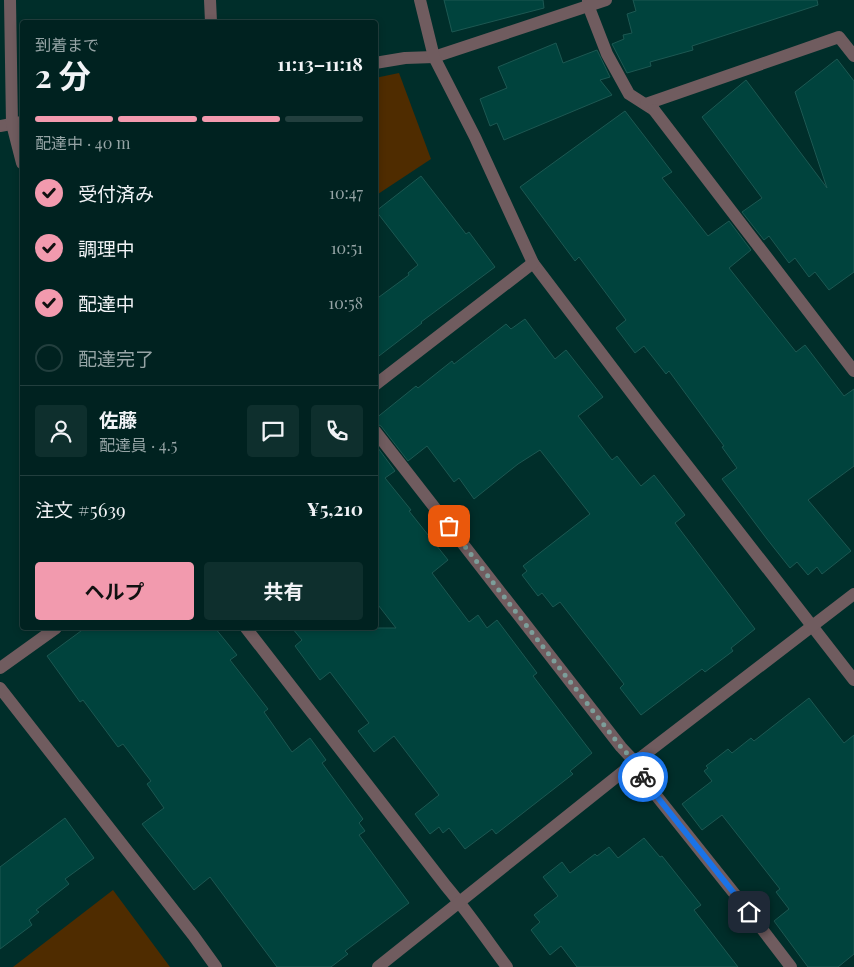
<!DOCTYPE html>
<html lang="ja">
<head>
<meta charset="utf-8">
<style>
	:root { --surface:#002220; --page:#0e2f2d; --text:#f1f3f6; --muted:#95a4a5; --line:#223f3e; --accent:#f29aae }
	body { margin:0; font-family:"Playfair Display","Noto Sans JP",serif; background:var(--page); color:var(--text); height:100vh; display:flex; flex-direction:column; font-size:19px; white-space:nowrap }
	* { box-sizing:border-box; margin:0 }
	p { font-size:16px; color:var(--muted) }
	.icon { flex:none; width:28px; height:28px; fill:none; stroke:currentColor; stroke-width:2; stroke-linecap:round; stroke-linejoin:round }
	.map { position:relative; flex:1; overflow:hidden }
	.side { position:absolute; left:20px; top:20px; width:358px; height:610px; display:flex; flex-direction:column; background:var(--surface); border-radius:5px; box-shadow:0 2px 8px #0003,0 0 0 1px var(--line) }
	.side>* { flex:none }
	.pin { position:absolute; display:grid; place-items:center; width:42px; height:42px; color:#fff; margin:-21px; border-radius:10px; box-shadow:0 2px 8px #0006 }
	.courier { position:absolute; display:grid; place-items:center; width:50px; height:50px; margin:-25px; border:4px solid #1a73e8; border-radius:50%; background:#fff; color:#222; box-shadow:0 1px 6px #0007 }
	.overview em { font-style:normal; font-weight:700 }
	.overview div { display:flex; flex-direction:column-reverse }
	.overview { display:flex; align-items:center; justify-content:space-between; height:85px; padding:0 15px }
	h1 { font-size:32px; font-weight:700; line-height:38px }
	.bar { display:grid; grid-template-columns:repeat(4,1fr); gap:8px 5px; align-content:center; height:60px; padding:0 15px }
	.bar i { height:6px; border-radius:4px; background:var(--line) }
	.bar .active { background:var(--accent) }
	.bar p { grid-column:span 4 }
	.line { display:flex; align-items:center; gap:12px; padding:0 15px; border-top:1px solid var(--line) }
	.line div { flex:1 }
	.round { display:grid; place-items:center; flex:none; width:52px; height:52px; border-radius:5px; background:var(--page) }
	ol { padding:0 15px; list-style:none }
	li { display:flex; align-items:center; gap:15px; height:55px }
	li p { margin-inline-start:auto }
	li .icon { padding:5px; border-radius:50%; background:var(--accent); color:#111; stroke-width:4 }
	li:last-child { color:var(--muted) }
	li i { width:28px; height:28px; border:2px solid var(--line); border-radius:50% }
	.button { display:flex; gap:10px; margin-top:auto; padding:10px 15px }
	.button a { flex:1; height:58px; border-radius:5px; background:var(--accent); color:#111; font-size:20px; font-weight:700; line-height:58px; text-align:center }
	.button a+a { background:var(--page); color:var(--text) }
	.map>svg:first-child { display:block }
	.green { fill:#4f2c00 }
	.building { fill:#00433d; stroke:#1c5852 }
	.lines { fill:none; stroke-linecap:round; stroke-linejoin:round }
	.service { stroke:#705c5f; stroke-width:12 }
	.minor { stroke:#705c5f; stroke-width:12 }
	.tertiary { stroke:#705c5f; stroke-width:12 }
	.done { stroke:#7c9e9a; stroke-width:5; stroke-dasharray:0 9 }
	.route { stroke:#1a73e8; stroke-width:6 }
</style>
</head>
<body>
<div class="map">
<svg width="854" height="967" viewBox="0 0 854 967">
	<rect width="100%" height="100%" fill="#002e2a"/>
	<g class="green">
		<polygon points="399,73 431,159 375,196 375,78"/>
		<polygon points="113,890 170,967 13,967"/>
	</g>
	<g class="building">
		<polygon points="444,0 543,0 544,8 452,32"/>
		<polygon points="633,0 817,0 818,5 692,46 693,50 650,62 651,66 627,73 612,44 624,39 623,35 632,33 627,14 636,11"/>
		<polygon points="556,43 563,63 597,50 610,77 600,80 612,95 504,140 497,123 490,126 480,99 507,88 498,67"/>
		<polygon points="837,59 854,81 854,272 829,290 815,272 809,277 795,258 789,263 769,236 764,240 742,212 762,198 702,117 746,80 827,188 795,92"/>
		<polygon points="625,111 672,172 662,178 708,236 729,221 751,250 729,268 796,352 805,345 844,396 854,389 854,466 808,500 851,551 822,574 817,567 808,575 797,562 790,568 767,539 722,479 737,468 722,447 724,446 669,371 666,374 644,346 635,353 616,328 626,320 579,257 575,261 520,187"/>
		<polygon points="421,176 466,234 469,232 495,267 421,322 422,323 375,359 375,300 409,275 408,273 418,265 376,211"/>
		<polygon points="525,319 555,359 566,350 603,397 578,416 612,460 617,456 641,486 654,475 685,515 675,523 755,629 731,648 733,651 705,672 702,669 641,715 620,688 624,684 560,602 553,607 542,593 538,596 522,575 527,571 523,566 590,514 540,450 518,464 474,499 459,478 454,482 427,446 408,461 381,426 375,423 375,419 416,386 418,388 452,361 454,364 506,324 511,329"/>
		<polygon points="375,444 395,471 385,478 411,510 409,511 448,560 432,573 469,622 478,615 487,628 497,620 537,673 533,676 592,753 570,771 573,774 496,834 492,829 465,849 449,828 443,833 439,827 430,834 415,814 439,795 394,736 374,752 358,731 369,723 330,672 320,680 295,646 302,640 292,628 396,628 375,601"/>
		<polygon points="85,628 215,628 237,655 230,660 268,709 264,712 292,752 310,738 326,760 322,763 363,819 359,823 365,831 359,835 409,903 345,951 348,954 331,967 277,967 210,877 194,890 142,824 164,808 147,784 151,781 123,744 118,747 83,700 80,702 47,656"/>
		<polygon points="809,698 844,743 854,735 854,954 838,967 808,967 774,921 789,909 776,892 780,889 722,815 702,830 682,804 712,781 704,771 708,768 706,766 728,749 732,753 751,738 754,741"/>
		<polygon points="65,818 94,858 65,879 69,884 36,910 39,912 29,920 32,925 0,949 0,867"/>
		<polygon points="644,838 660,857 662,856 701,905 694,910 738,967 577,967 561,946 550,955 531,930 540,922 534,915 558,896 543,877 562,862 570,873 595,854 597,856 609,847 618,858"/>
	</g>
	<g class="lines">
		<g class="service">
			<polyline points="588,0 588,5 607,54 629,94 654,110"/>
			<polyline points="375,63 405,58 434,57 606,0"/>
			<polyline points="0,126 22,122"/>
		</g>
		<g class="minor">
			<polyline points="10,0 12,124 22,163"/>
			<polyline points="210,0 211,22"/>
			<polyline points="420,0 434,57 475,137 533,263 652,420 854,680"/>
			<polyline points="646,104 839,37 854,56"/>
			<polyline points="654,110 854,371"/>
			<polyline points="375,385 533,263"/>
			<polyline points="375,431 621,747 635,762 647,784 749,912 791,967"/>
			<path d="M 246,628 L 446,886 C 468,912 487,940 507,967"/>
			<polyline points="0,668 56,628"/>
			<polyline points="0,688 193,935 216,967"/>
		</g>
		<polyline class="tertiary" points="378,967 635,762 854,594"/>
	</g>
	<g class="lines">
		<polyline class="done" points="449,526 621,747 635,762 643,777"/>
		<polyline class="route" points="643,777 647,784 749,912"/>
	</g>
</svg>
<div class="pin" style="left:449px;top:526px;background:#ea580c"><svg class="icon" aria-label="bag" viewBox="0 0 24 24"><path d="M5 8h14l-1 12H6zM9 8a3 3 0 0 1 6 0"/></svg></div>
<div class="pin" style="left:749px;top:912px;background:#1f2937"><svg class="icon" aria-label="home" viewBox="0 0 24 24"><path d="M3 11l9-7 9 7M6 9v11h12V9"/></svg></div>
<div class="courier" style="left:643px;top:777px"><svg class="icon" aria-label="bike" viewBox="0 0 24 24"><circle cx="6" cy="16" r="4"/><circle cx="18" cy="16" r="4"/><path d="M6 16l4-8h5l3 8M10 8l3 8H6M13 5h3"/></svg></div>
<section class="side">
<div class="overview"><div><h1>2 分</h1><p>到着まで</p></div><em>11:13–11:18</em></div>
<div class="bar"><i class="active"></i><i class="active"></i><i class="active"></i><i></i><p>配達中 · 40 m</p></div>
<ol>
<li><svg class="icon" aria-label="check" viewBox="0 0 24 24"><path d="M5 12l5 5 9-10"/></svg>受付済み<p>10:47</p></li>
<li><svg class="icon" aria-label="check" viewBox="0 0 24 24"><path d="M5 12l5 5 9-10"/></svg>調理中<p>10:51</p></li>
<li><svg class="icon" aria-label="check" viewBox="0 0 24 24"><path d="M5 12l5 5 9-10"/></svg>配達中<p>10:58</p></li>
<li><i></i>配達完了</li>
</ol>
<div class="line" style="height:90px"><a class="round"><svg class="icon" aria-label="person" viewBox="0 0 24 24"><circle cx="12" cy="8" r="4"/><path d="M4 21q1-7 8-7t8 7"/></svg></a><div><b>佐藤</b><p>配達員 · 4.5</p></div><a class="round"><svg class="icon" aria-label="chat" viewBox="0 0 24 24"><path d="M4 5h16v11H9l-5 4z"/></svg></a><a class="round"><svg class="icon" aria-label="phone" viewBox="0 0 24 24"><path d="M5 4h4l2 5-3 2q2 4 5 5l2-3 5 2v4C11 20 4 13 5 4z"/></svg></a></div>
<div class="line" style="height:65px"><div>注文 #5639</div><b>¥5,210</b></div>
<div class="button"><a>ヘルプ</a><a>共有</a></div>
</section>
</div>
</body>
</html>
